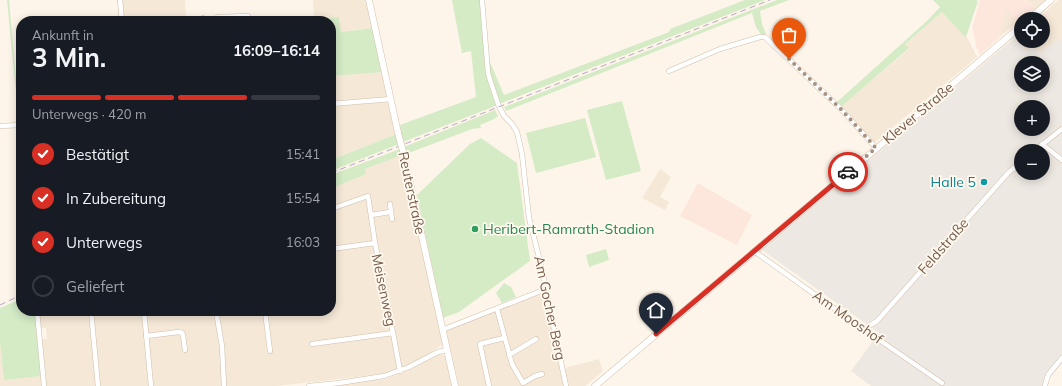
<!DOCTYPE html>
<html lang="de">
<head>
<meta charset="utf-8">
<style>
	:root { --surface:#171b24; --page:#20242c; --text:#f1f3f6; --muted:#9ea1a6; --line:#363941; --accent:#d93025 }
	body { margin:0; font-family:Mulish,sans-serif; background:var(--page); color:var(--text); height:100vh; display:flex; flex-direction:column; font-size:15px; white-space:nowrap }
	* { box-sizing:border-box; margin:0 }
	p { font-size:13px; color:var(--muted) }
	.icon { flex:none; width:22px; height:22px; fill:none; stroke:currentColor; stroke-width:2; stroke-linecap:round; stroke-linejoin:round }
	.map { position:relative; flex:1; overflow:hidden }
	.side { position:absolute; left:16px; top:16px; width:320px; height:300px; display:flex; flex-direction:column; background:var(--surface); border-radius:16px; box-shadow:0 2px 10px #0003 }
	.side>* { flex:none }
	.tools { position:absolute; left:1014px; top:12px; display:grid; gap:8px }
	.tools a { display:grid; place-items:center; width:36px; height:36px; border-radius:50%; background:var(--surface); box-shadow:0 2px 10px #0003; font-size:20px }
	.pin { position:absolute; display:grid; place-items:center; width:34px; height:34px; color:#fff; margin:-41px -17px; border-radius:50% 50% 50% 0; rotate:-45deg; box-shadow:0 0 4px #0007 }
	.pin .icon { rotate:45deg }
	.courier { position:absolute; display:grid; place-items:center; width:40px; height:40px; margin:-20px; border:3px solid #d93025; border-radius:50%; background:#fff; color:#222; box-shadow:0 1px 5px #0007 }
	.summary em { font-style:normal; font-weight:700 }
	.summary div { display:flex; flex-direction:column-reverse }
	.summary { display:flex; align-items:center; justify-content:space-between; height:68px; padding:0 16px }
	h1 { font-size:26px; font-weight:700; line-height:30px }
	.bar { display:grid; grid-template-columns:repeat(4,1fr); gap:6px 4px; align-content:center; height:48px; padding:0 16px }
	.bar i { height:5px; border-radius:3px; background:var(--line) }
	.bar .selected { background:var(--accent) }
	.bar p { grid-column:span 4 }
	ol { padding:0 16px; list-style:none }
	li { display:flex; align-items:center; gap:12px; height:44px }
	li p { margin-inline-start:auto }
	li .icon { padding:4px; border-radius:50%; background:var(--accent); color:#fff; stroke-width:4 }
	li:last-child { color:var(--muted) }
	li i { width:22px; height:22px; border:2px solid var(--line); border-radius:50% }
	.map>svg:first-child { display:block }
	.residential { fill:#f5e8d7 }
	.commercial { fill:#fde7dc }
	.industrial { fill:#eee8e2; fill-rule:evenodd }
	.green { fill:#d4ebc6 }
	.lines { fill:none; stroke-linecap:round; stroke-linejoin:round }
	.street-casing { stroke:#cfbead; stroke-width:5.5 }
	.secondary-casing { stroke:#d5c0ad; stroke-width:7 }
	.street { stroke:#fff; stroke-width:4.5 }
	.secondary { stroke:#fff; stroke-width:6 }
	.rail { stroke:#b9a5c8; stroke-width:1; stroke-dasharray:6 4; stroke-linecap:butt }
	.secondary-bridge-casing { stroke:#d5c0ad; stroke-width:7; stroke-linecap:butt }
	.secondary-bridge { stroke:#fff; stroke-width:6 }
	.done { stroke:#a79282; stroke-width:4; stroke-dasharray:0 7.2 }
	.route { stroke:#d93025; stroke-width:5 }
	.culture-dot { fill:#0f9aa8; stroke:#fff9ef; stroke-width:1.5 }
	.leisure-dot { fill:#2e9e5b; stroke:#fff9ef; stroke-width:1.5 }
	.labels { text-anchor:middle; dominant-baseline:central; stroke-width:3.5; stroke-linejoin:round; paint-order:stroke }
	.street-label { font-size:14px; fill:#785c4b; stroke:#fff9ef }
	.culture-label { font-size:14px; fill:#0d838f; stroke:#fff9ef; text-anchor:end }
	.leisure-label { font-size:14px; fill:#27864d; stroke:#fff9ef; text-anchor:start }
</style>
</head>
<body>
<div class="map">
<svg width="1062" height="386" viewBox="0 0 1062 386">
	<rect width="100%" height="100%" fill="#fdf5e9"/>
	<g class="residential">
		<polygon points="118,0 185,0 186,18 250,14 251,21 119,21"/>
		<polygon points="313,0 368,0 374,28 341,32 339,17 314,20"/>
		<polygon points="1026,0 1045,0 1036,8"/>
		<polygon points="1059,0 1062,0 1062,38 1039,52 1026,51 1023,47 1019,40 1021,39 1018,35 1021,33 1021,41 1043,41 1043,19 1037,19"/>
		<polygon points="1007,9 1018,22 1002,35 1000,31"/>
		<polygon points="942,12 965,37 967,37 977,57 874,143 842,106 909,49 905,44"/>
		<polygon points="384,72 387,98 331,102 331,76"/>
		<polygon points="388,101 397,134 331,160 331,105"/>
		<polygon points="401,155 443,344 422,358 409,365 382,374 277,386 46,386 42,339 47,339 46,328 39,328 38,311 331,311 331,190 335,188 335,187 365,169"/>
		<polygon points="660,169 671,177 660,197 669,202 665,210 642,198"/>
		<polygon points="548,286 565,368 599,359 603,371 585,386 459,386 445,326"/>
		<polygon points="0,343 4,380 42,376 43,386 0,386"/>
		<polygon points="440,354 447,357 453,386 327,386 386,379 412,369"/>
	</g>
	<g class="commercial">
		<polygon points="980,0 1025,0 1036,8 1021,19 1018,22 1007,10 1000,31 1002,35 980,55 976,46 973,30 973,24"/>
		<polygon points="698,183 752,215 737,245 680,216"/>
	</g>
	<path class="industrial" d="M 1018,35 L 1021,39 L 1020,40 L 1024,46 L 1023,47 L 1026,51 L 1033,45 L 1039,52 L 1062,38 L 1062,363 L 1043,386 L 871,386 L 851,371 L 879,333 L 762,250 ZM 1021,63 L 1043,63 L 1043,85 L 1021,85 ZM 1021,107 L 1043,107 L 1043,129 L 1021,129 ZM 1021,151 L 1043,151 L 1043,173 L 1021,173 Z"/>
	<g class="green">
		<polygon points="7,0 9,0 20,123 19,123"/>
		<polygon points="452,0 481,0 488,77 498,105 403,142 400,125 476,97 471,51 462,53"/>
		<polygon points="745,0 765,0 499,104 490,76 486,37 490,62 504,95 669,32 670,29"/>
		<polygon points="777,0 789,0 760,11 762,24 766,34 762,36 756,27 752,13 506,111 504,107"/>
		<polygon points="933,0 976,0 978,1 966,37 965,37 942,12 905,44 909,48 842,106 837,102 928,20 940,7"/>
		<polygon points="339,17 341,32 374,28 384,72 331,76 331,21 314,20"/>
		<polygon points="622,101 641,171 606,180 587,110"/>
		<polygon points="495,110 498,116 494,119 480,125 481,128 472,129 406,154 404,147"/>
		<polygon points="585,118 596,157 536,173 526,133"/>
		<polygon points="397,134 399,144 331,171 331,160"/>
		<polygon points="481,138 517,163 530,261 459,312 443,318 417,195 470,144"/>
		<polygon points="400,149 402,155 365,169 366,174 335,187 336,188 331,190 331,175"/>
		<polygon points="606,249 609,260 589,267 586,255"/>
		<polygon points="504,283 511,287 516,297 502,303 496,293"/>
		<polygon points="21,299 21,311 36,311 42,376 4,380 0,343 0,308"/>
	</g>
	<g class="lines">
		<defs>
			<g id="street">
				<polyline points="120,0 122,21"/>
				<polyline points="482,0 488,73 491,83 498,104 504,116 512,124 517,132 522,154 529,218 543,273 550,310 566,386"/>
				<polyline points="218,17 248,16 249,21"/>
				<polyline points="203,18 203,21"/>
				<polyline points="669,71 720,49 760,37 765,37 841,109 876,148"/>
				<polyline points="331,104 391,99"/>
				<polyline points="0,126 21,125"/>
				<polyline points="1042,144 1062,160"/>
				<polyline points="1034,151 1062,129"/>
				<polyline points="390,204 392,219"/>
				<polyline points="331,209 368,196 375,243 393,333 400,371"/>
				<polyline points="371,215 390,212"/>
				<polyline points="331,249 375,243"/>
				<polyline points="754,251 859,326 942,383"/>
				<polyline points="497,309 512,364 523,383 535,376 542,374"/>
				<polyline points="37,311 44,386"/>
				<polyline points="91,311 98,386"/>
				<polyline points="144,311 151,386"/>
				<polyline points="216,311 222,346 224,386"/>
				<polyline points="265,311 270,351"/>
				<polyline points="864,329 877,321 1008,173 1021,162"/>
				<polyline points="442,330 546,289"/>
				<polyline points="146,336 179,332 182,333 183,335 185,350"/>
				<polyline points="312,344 393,333"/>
				<polyline points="509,355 536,339"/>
				<polyline points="1045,385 1048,375 1062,358"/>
				<polyline points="309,386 339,383 384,376 409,367 438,352 447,350"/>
				<polyline points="489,386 480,344 504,338"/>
			</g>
			<g id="secondary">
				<polyline points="369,0 398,133"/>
				<polyline points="1029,19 1051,0"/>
				<polyline points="404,155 455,386"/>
				<polyline points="595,386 934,100 1021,26"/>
			</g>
		</defs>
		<use href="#street" class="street-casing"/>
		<use href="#secondary" class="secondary-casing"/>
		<use href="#street" class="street"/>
		<use href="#secondary" class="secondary"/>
		<g class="rail">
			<polyline points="331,173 770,0"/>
			<polyline points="0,305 21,295"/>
		</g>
		<defs>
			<polyline id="secondary-bridge" points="398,133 404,155"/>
		</defs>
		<use href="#secondary-bridge" class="secondary-bridge-casing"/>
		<use href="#secondary-bridge" class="secondary-bridge"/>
	</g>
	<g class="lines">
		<polyline class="done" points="789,59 841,109 876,148 848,172"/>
		<polyline class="route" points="656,334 848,172"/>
	</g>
	<circle class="culture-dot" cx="984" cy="182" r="4"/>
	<circle class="leisure-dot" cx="475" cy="229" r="4"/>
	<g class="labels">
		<g class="street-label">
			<text transform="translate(918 113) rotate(-40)">Klever Straße</text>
			<text transform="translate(412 193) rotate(78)">Reuterstraße</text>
			<text transform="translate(943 246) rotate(-49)">Feldstraße</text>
			<text transform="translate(384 290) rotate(78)">Meisenweg</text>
			<text transform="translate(550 308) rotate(78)">Am Gocher Berg</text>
			<text transform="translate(848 317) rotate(35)">Am Mooshof</text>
		</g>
		<g class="culture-label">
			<text x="976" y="182">Halle 5</text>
		</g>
		<g class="leisure-label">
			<text x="483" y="229">Heribert-Ramrath-Stadion</text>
		</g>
	</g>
</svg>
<div class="tools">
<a><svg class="icon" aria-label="locate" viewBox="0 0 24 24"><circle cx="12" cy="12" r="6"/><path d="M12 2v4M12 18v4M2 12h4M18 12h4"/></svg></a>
<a><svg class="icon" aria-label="layers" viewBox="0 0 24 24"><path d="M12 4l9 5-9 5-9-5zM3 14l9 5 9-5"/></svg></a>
<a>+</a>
<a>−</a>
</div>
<div class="pin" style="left:789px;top:59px;background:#ea580c"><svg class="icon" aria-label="bag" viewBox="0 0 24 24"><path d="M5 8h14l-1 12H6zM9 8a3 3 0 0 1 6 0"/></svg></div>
<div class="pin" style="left:656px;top:334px;background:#1f2937"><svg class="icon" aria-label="home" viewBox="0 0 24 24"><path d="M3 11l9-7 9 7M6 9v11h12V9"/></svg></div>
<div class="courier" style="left:848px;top:172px"><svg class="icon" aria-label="car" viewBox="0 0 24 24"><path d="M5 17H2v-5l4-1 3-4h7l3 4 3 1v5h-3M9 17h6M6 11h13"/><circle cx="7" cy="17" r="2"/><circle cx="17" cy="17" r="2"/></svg></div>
<section class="side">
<div class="summary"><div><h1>3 Min.</h1><p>Ankunft in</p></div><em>16:09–16:14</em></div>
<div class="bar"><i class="selected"></i><i class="selected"></i><i class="selected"></i><i></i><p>Unterwegs · 420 m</p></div>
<ol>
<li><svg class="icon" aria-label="check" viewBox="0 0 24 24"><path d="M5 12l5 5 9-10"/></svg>Bestätigt<p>15:41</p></li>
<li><svg class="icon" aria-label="check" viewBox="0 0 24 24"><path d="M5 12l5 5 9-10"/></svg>In Zubereitung<p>15:54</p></li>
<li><svg class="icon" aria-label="check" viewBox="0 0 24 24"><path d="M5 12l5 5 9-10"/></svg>Unterwegs<p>16:03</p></li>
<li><i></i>Geliefert</li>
</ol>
</section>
</div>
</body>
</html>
